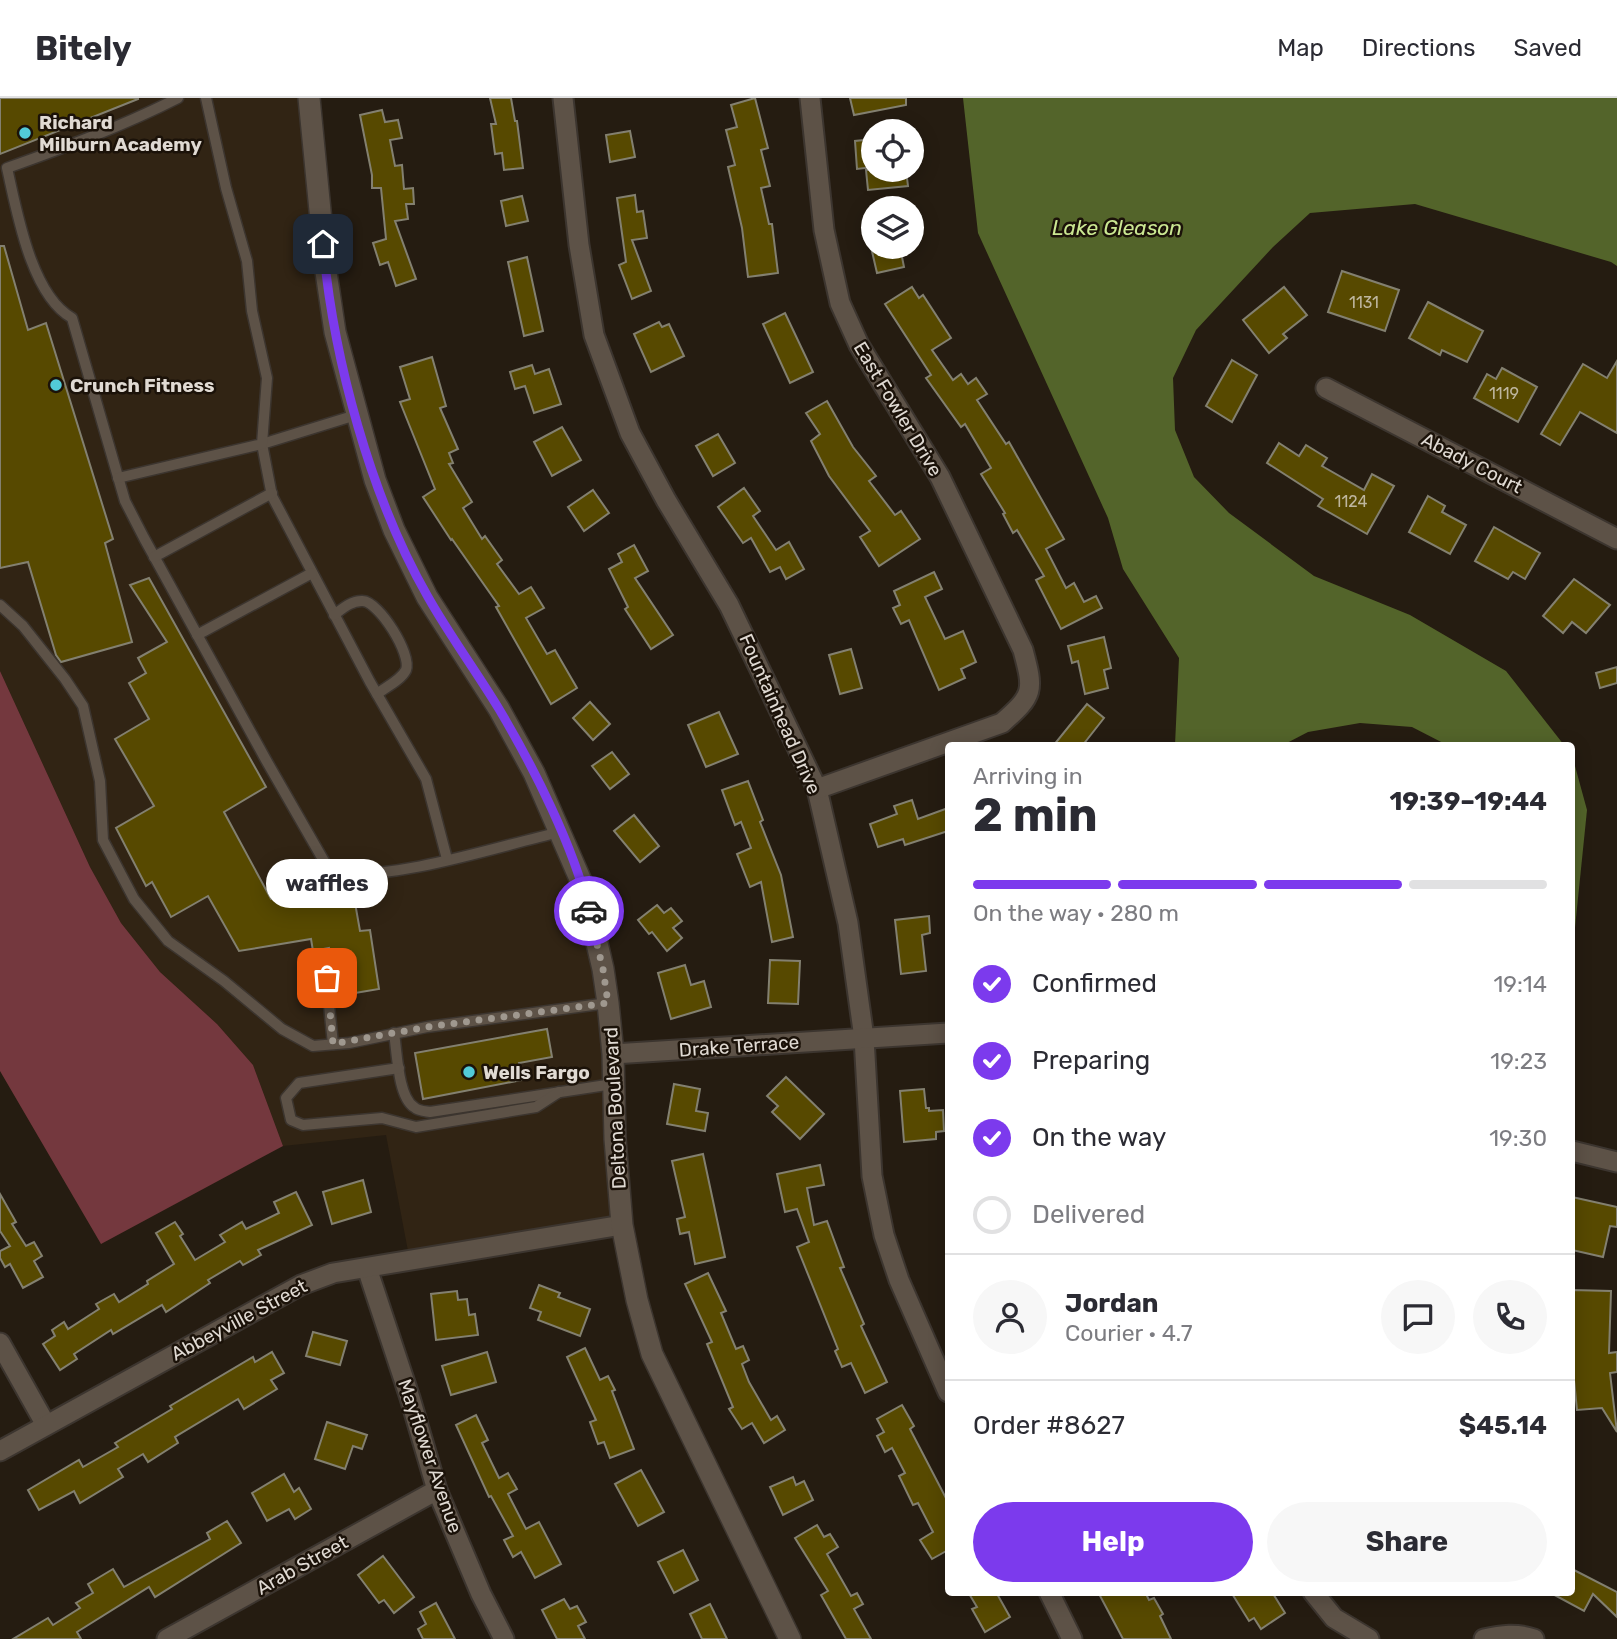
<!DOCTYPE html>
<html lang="en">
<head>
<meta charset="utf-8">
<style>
	:root { --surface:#fff; --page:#f7f7f7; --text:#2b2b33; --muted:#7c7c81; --line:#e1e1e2; --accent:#7c3aed }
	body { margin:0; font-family:Rubik,sans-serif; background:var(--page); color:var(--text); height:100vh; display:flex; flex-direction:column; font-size:26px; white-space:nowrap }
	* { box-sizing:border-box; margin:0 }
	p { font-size:23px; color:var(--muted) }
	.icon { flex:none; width:38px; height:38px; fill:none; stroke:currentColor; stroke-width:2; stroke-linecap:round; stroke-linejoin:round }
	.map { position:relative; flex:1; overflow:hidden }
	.side { position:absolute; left:945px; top:644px; width:630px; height:854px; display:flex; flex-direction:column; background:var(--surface); border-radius:7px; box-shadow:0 4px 18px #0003 }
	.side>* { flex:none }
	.buttons { position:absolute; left:861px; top:21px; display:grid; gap:14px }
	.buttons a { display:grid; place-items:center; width:63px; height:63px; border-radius:50%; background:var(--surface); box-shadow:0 4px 18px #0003; font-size:35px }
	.pin { position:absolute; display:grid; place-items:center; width:60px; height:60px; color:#fff; margin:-30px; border-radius:14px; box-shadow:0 4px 10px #0006 }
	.courier { position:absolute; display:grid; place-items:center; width:70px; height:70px; margin:-35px; border:5px solid #7c3aed; border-radius:50%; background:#fff; color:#222; box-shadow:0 2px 9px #0007 }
	.bubble { position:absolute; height:49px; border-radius:24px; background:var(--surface); box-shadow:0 4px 18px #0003; font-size:23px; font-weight:700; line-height:49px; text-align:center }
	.summary em { font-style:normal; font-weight:700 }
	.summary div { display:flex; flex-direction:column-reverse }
	.summary { display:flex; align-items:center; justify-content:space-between; height:119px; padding:0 28px }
	h1 { font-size:46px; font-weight:700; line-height:52px }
	.bar { display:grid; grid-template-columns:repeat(4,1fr); gap:10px 7px; align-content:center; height:84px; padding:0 28px }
	.bar i { height:9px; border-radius:5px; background:var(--line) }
	.bar .current { background:var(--accent) }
	.bar p { grid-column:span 4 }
	.line { display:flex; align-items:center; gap:18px; padding:0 28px; border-top:2px solid var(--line) }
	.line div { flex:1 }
	.round { display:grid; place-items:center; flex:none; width:74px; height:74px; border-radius:37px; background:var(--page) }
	ol { padding:0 28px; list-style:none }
	li { display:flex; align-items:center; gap:21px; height:77px }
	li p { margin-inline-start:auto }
	li .icon { padding:7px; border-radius:50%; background:var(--accent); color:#fff; stroke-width:4 }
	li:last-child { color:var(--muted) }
	li i { width:38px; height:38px; border:4px solid var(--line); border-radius:50% }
	.primary-button { display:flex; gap:14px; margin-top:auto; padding:14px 28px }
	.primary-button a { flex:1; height:80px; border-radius:42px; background:var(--accent); color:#fff; font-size:28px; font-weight:700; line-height:80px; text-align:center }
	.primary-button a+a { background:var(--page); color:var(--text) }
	header { display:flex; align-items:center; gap:42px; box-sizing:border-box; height:98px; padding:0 35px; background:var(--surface); border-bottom:2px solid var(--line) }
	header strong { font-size:33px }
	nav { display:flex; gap:38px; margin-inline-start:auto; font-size:24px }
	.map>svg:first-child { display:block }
	.built { fill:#312414 }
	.forest { fill:#74383e }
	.water { fill:#53642a }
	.building { fill:#574900; stroke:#838070; stroke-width:2 }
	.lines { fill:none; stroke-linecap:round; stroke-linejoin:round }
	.lane-casing { stroke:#3c352f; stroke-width:13 }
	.street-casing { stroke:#3c352f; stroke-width:23 }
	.secondary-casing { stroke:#3c352f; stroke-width:24 }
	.lane { stroke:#5d5247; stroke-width:10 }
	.street { stroke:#5d5247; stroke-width:19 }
	.secondary { stroke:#5d5247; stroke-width:21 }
	.done { stroke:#9f988f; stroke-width:7; stroke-dasharray:0 12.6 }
	.route { stroke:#7c3aed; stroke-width:9 }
	.poi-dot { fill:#52cbd8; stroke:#1b1209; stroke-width:2.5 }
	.labels { text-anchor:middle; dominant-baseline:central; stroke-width:5; stroke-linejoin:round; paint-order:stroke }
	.number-label { font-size:16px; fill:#beb69e }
	.poi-label { font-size:19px; font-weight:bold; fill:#e0dad3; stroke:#1b1209; text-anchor:start }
	.street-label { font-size:19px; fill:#e0dad3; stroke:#1b1209 }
	.water-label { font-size:21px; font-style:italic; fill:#cbe892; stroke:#1b1209 }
</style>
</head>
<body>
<header>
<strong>Bitely</strong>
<nav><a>Map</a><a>Directions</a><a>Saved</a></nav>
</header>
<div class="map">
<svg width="1617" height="1541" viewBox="0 0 1617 1541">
	<rect width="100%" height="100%" fill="#251c11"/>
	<polygon class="built" points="0,0 300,0 326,234 366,383 525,678 575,792 593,864 603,947 612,1119 408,1153 386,1037 283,1048 253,967 217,926 160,874 121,825 90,769 0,573"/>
	<polygon class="forest" points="0,573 90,769 121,825 160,874 217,926 253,967 283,1048 101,1146 0,973"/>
	<g class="water">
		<polygon points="963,0 1617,0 1617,168 1611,164 1415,106 1310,115 1273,149 1196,232 1173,280 1175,332 1194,379 1229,415 1314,478 1410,517 1506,573 1564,647 1447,647 1412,629 1360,625 1308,634 1283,647 1175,647 1179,560 1123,471 1108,420 978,135"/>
		<polygon points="1572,657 1587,712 1572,859"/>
	</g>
	<g class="building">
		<polygon points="0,0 138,0 138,1 0,56"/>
		<polygon points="490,0 511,0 515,23 517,23 523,70 504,72 502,55 495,56 491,26 496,26"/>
		<polygon points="755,0 768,50 761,52 770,88 761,90 769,126 772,126 778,175 748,179 742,130 728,69 735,67 726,32 737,29 731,7"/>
		<polygon points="850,0 906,0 906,7 854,17"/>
		<polygon points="382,12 385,24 398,22 402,40 390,42 395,68 402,67 404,91 413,90 414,106 406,106 408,121 395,123 416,181 396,188 388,164 380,167 373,145 386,141 381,90 372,90 372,77 360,17"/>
		<polygon points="630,33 635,59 610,64 606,37"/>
		<polygon points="873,41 873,69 857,71 855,43"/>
		<polygon points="866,72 906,72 908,88 868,92"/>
		<polygon points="635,97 637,114 643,113 647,140 632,142 651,193 632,201 619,167 626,164 617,100"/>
		<polygon points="522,98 528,123 506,128 501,103"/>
		<polygon points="0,148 4,148 28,232 46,225 113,441 105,445 132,544 61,564 56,557 28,464 0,470"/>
		<polygon points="871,149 900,149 904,169 877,175"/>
		<polygon points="527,159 543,233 524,238 508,164"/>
		<polygon points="1342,173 1399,192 1385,233 1328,214"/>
		<polygon points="912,189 919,200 923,197 951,240 932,252 953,282 961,276 968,286 976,280 987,296 977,302 1006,346 1009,344 1064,441 1046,451 1066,490 1074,485 1084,504 1096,498 1102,510 1061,531 1036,482 1044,478 1017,432 1013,435 1003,416 1005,415 981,376 991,370 965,326 961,329 926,280 931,277 885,206"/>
		<polygon points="1284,189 1307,217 1283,236 1287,240 1269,255 1243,222"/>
		<polygon points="1428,204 1483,233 1467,264 1442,252 1440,257 1409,240"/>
		<polygon points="785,215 813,274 790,285 763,226"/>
		<polygon points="659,224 662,229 669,226 684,258 651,274 634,236"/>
		<polygon points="432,259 446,308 440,310 458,351 449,355 453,365 449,366 472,404 463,410 482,441 485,438 502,462 497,466 519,496 531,489 544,510 526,520 547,556 555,552 577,590 551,606 496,509 499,508 452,441 451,442 423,399 435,391 400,304 410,301 400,269"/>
		<polygon points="1232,262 1257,277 1232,324 1206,308"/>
		<polygon points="1617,263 1617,335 1580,314 1560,347 1541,336 1583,266 1607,280"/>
		<polygon points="532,267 535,276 549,271 561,306 534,315 525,288 515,291 510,274"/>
		<polygon points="1502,270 1537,289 1518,324 1474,300 1487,276 1496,281"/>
		<polygon points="827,303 853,349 876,378 869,383 895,417 901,413 920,441 879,468 860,439 870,433 829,378 811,343 820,336 806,315"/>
		<polygon points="562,329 581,362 552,378 534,344"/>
		<polygon points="718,336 735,365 713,378 696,348"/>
		<polygon points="1279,345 1299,358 1306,347 1327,360 1322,368 1364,392 1372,376 1394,388 1367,436 1318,408 1323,401 1267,365"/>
		<polygon points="744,390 760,413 753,418 776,452 789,444 804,471 786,481 780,469 770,474 751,440 743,445 718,409"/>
		<polygon points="593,392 609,415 584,433 568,409"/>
		<polygon points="1428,398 1445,408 1442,414 1466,427 1450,456 1409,434"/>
		<polygon points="1494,429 1540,455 1525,481 1513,474 1508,481 1475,463"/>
		<polygon points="634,447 648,473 635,480 673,537 651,551 625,511 628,509 609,471 622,464 618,456"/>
		<polygon points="934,474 942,491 925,499 945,541 963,533 976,564 961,571 965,580 939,592 909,522 901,526 893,510 900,507 894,493"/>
		<polygon points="149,480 266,689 224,714 271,801 352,788 360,833 370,832 379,891 337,898 329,850 313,853 311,841 239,853 208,798 171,819 152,784 146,788 116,730 154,708 115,641 149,621 129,585 146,575 138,560 167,544 130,487"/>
		<polygon points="1574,481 1610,507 1586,535 1572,524 1563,535 1543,518"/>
		<polygon points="1104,539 1111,570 1104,572 1108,590 1085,596 1078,563 1072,565 1068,548"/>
		<polygon points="851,551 862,590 840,596 829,557"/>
		<polygon points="1617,569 1617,585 1600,590 1596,575"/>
		<polygon points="590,604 610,626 593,642 573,620"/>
		<polygon points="1087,606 1104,620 1082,648 1053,648"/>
		<polygon points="719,614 738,656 706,669 688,627"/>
		<polygon points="612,654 629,676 610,691 592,668"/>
		<polygon points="748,683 763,722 760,724 781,777 793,839 772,844 761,784 750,789 737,756 751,750 741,724 735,727 722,692"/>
		<polygon points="912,702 918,721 948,710 948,733 905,747 903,741 878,749 870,726 897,716 894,708"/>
		<polygon points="634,717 659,748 640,764 614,733"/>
		<polygon points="657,807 664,815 671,810 682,823 673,830 682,840 667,853 652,834 649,836 638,822"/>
		<polygon points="929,818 930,835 922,837 926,873 901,876 895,822"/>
		<polygon points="770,862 800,863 798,906 768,905"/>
		<polygon points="685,867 691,887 704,883 711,909 671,921 658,875"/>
		<polygon points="547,931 552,959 519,965 522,982 423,1001 415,955"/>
		<polygon points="786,979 824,1016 800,1041 772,1014 778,1008 767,998"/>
		<polygon points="674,986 700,991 696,1013 708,1015 705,1033 667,1026"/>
		<polygon points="924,991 926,1010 929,1010 929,1013 943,1012 944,1033 936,1034 936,1041 904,1044 900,993"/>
		<polygon points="703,1056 725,1159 695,1166 689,1134 680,1136 677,1121 685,1119 672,1063"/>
		<polygon points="820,1067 824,1087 807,1090 814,1127 827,1123 844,1169 840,1170 864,1226 861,1228 887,1284 865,1295 851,1265 842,1269 835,1253 838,1251 797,1149 809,1144 797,1111 785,1114 777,1076"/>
		<polygon points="363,1082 371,1114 332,1126 323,1094"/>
		<polygon points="296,1094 312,1127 258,1152 261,1157 243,1167 240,1163 208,1182 210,1185 166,1214 162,1207 113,1236 111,1232 74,1256 77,1261 60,1272 43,1246 55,1238 52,1232 64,1224 68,1231 99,1211 96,1206 114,1196 119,1204 148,1186 147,1183 174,1166 156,1135 175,1124 183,1136 180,1138 195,1162 225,1144 220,1137 242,1124 246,1131 279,1115 274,1104"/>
		<polygon points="0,1096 16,1124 12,1126 26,1148 34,1144 42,1158 34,1163 43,1179 23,1190 10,1166 5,1169 0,1160 0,1153 10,1148 0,1133"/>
		<polygon points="1572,1099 1617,1109 1617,1129 1610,1128 1603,1159 1572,1152"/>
		<polygon points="708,1175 726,1213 721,1215 736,1251 743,1248 749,1262 742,1266 749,1284 771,1322 777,1318 785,1332 764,1345 752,1325 742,1331 729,1311 733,1309 707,1246 712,1244 685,1186"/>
		<polygon points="539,1187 560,1195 558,1199 590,1211 580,1238 538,1222 541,1214 530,1210"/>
		<polygon points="1572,1192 1611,1193 1609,1255 1617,1254 1617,1274 1610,1275 1617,1334 1602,1310 1577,1312 1572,1262"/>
		<polygon points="457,1193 458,1202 467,1201 469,1217 475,1216 478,1237 436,1242 431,1196"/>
		<polygon points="313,1234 347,1243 340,1267 306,1258"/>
		<polygon points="585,1250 600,1282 608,1278 615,1292 612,1293 634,1351 610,1360 604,1344 598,1346 590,1324 596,1322 567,1259"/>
		<polygon points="272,1254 284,1275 271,1282 277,1291 244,1311 238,1301 175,1339 178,1345 148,1364 143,1356 118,1371 123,1379 80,1405 74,1393 39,1412 28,1392 79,1362 83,1369 118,1349 115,1345 172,1311 170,1308 253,1259 255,1264"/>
		<polygon points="487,1254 496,1284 451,1297 442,1268"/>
		<polygon points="902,1307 914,1328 910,1331 948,1404 948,1452 932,1461 920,1442 933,1434 918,1405 913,1407 899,1378 905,1375 892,1350 885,1354 877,1338 884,1334 877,1321"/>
		<polygon points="476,1317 488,1342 482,1345 499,1380 508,1375 517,1391 508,1396 526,1431 539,1424 561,1466 535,1480 521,1454 513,1459 504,1442 513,1438 491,1398 489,1399 456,1327"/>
		<polygon points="327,1324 367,1337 362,1351 353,1348 345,1371 315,1361"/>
		<polygon points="641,1372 664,1414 638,1428 615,1386"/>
		<polygon points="284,1376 294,1394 299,1390 311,1411 295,1421 289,1411 267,1423 252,1395"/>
		<polygon points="793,1379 796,1387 804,1383 813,1402 783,1417 770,1389"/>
		<polygon points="227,1423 241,1445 155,1499 149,1489 77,1534 81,1541 13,1541 48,1520 53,1527 80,1510 76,1505 93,1495 88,1486 113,1471 124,1489 210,1441 207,1435"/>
		<polygon points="817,1427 824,1439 830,1436 838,1449 827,1456 851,1498 857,1495 863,1506 854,1511 871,1541 846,1541 821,1497 828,1493 795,1440"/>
		<polygon points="683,1452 698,1482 674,1495 658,1464"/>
		<polygon points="383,1458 414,1499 394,1515 384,1502 379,1505 358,1477"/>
		<polygon points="1572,1471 1617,1494 1617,1519 1593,1496 1584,1513 1549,1494 1572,1494"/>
		<polygon points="968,1494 996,1494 1010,1519 985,1534 972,1511 977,1509"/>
		<polygon points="1098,1494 1145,1494 1149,1502 1154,1500 1163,1516 1160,1518 1171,1541 1123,1541"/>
		<polygon points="1231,1494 1272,1494 1285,1515 1261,1531 1254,1520 1249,1523"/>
		<polygon points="564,1501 570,1511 577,1508 586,1524 578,1528 585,1541 557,1541 542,1512"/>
		<polygon points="436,1505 455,1541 423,1541 418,1531 426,1526 420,1514"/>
		<polygon points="710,1506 727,1541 702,1541 690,1516"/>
	</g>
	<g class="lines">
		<defs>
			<g id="lane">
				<path d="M 178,0 C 123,28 66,49 7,70 C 17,114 31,197 72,220 L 125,403 L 144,440 L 266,662 L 332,777 C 407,779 488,751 560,734"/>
				<polyline points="356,317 262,346 272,398 370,584 426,681 447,761"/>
				<polyline points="118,380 262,346 267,280 252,213 247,163 226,90 206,0"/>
				<polyline points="154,459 272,395"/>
				<polyline points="0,507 23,528 65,581 83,608 100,683 103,742 134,801 168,843 224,883 282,931 313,948 349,945 427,929 608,905"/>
				<path d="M 334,517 C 342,511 352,502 363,503 C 379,504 412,556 406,572 C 401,582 386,589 377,596"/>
				<polyline points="197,537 312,475"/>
				<polyline points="324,859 333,946"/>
				<path d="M 394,935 C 397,954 398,999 414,1009 C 418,1013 424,1013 430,1014 L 613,986"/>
				<polyline points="399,970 299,985 286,1000 291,1022 303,1027 382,1020 416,1029 536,1009 559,994"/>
			</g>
			<g id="street">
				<polyline points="563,0 579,147 594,237 630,335 666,402 729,507 817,691 848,825 864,940 872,1078 884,1137 899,1182 948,1294"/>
				<path d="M 810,0 L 824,132 L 840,205 L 859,247 L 940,379 L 1023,552 C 1034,593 1034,597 1002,625 L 817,691"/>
				<polyline points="1326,290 1617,441"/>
				<polyline points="613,956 948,935"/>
				<polyline points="1572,1053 1617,1064"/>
				<polyline points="367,1170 410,1300 437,1392 481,1496 504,1541"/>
				<polyline points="0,1245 46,1327"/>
				<polyline points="0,1353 301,1187 333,1175 622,1127"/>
				<polyline points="1049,1494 1072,1541"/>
				<polyline points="1313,1494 1334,1520 1369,1541"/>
				<polyline points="167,1541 437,1392"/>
				<path d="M 1484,1541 C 1501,1537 1517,1535 1534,1541"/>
			</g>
			<polyline id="secondary" points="309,0 326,174 335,234 375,382 394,432 427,499 499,611 534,675 584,790 603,871 608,905 613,956 615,1041 622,1127 637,1202 652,1256 790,1541"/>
		</defs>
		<use href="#lane" class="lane-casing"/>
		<use href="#street" class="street-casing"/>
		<use href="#secondary" class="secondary-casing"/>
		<use href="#lane" class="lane"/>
		<use href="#street" class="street"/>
		<use href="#secondary" class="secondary"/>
	</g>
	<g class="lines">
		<polyline class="done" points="327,880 333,946 427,929 608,905 603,871 589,813"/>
		<path class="route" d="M 323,146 C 333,260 371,400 428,499 C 450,538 476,573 499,611 C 533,668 574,749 589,813"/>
	</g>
	<g class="poi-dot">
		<circle cx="25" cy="35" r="7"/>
		<circle cx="56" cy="287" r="7"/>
		<circle cx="469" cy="974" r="7"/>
	</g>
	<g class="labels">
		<g class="number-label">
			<text x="1364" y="204">1131</text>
			<text x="1504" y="295">1119</text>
			<text x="1351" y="403">1124</text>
		</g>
		<g class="poi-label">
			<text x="39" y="24">Richard<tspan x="39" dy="22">Milburn Academy</tspan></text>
			<text x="70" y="287">Crunch Fitness</text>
			<text x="483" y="974">Wells Fargo</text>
		</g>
		<g class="street-label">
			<text transform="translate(898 311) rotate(59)">East Fowler Drive</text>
			<text transform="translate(1472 365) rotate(27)">Abady Court</text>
			<text transform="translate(780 616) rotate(66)">Fountainhead Drive</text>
			<text transform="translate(739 948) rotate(-4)">Drake Terrace</text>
			<text transform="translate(615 1010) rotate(-93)">Deltona Boulevard</text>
			<text transform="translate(239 1222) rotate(-28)">Abbeyville Street</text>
			<text transform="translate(430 1358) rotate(71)">Mayflower Avenue</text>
			<text transform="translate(302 1467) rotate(-29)">Arab Street</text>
		</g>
		<g class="water-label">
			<text x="1117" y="129">Lake Gleason</text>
		</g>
	</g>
</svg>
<div class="buttons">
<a><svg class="icon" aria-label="locate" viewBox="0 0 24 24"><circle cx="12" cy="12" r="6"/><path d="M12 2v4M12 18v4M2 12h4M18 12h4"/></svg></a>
<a><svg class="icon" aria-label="layers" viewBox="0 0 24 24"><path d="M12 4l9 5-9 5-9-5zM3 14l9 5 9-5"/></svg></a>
</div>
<div class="pin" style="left:327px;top:880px;background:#ea580c"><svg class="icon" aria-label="bag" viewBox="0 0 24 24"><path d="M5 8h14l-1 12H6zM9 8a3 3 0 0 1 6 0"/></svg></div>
<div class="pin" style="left:323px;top:146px;background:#1f2937"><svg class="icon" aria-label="home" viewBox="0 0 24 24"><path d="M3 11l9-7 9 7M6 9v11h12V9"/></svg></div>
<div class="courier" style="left:589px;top:813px"><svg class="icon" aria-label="car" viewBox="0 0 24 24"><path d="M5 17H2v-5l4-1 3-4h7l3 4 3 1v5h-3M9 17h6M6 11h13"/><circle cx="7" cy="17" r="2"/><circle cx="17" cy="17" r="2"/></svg></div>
<div class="bubble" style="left:266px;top:761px;width:122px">waffles</div>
<section class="side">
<div class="summary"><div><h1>2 min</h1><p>Arriving in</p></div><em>19:39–19:44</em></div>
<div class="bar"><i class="current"></i><i class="current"></i><i class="current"></i><i></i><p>On the way · 280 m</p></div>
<ol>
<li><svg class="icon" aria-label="check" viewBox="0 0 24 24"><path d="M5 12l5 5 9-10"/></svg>Confirmed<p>19:14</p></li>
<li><svg class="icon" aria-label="check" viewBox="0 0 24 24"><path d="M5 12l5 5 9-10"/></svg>Preparing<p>19:23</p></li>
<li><svg class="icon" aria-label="check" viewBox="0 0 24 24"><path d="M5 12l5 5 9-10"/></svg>On the way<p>19:30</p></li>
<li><i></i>Delivered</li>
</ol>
<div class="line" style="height:126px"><a class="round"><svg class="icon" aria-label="person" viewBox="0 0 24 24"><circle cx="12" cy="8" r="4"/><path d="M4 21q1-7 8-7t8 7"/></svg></a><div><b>Jordan</b><p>Courier · 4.7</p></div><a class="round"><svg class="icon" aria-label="chat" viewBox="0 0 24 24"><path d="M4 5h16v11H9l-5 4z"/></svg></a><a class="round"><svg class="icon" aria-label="phone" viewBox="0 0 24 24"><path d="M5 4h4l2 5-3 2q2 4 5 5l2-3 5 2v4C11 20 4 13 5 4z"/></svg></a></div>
<div class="line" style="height:91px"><div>Order #8627</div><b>$45.14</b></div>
<div class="primary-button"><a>Help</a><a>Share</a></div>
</section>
</div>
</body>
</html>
